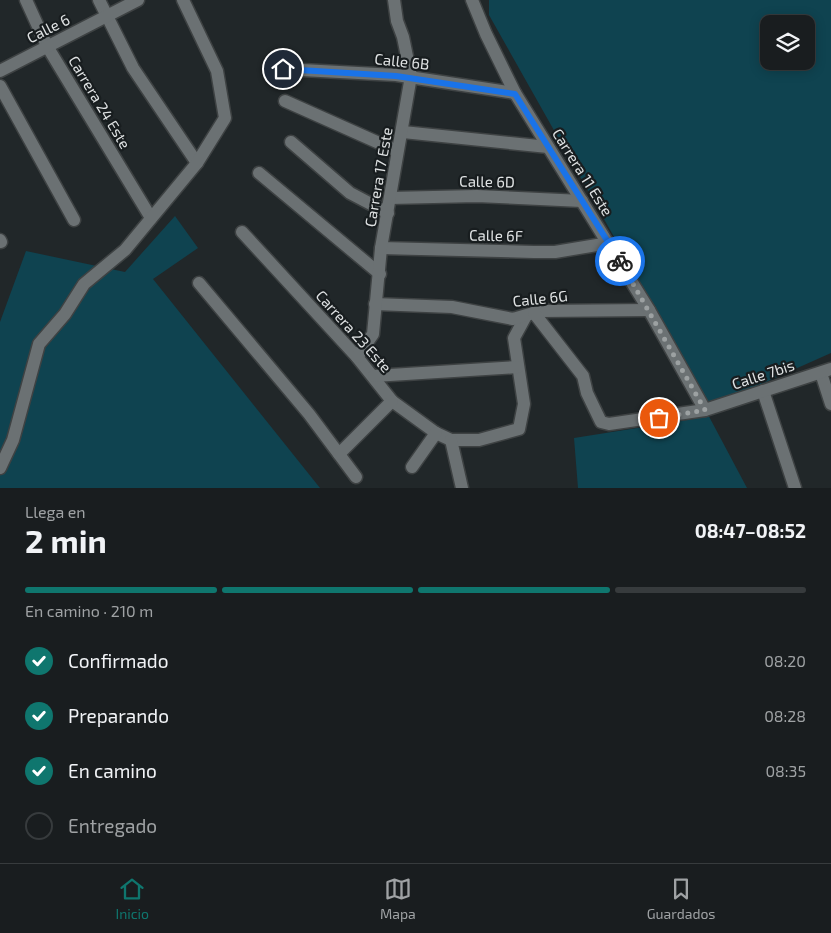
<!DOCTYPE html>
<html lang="es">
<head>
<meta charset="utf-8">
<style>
	:root { --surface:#191d1f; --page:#262a2c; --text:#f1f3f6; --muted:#9fa2a4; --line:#373b3d; --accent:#0f766e }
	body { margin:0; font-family:"Exo 2",sans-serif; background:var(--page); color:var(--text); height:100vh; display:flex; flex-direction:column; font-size:19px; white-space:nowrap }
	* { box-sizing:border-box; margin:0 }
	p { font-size:16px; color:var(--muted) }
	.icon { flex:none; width:28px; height:28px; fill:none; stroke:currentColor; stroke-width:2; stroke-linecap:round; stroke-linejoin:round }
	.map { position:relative; height:488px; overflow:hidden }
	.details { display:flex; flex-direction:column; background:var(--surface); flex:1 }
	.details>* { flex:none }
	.controls { position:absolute; left:760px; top:15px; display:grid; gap:10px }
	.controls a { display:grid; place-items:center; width:55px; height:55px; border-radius:10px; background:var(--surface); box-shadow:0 2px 12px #0003,0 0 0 1px var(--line); font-size:25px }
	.pin { position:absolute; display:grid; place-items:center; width:42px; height:42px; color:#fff; margin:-21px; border:2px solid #fff; border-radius:50%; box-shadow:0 1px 5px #0007 }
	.courier { position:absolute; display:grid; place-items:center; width:50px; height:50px; margin:-25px; border:4px solid #1a73e8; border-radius:50%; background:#fff; color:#222; box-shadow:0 1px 6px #0007 }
	.summary em { font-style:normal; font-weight:700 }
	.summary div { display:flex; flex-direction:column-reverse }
	.summary { display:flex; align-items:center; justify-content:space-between; height:85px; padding:0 25px }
	h1 { font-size:32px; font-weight:700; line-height:38px }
	.bar { display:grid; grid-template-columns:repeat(4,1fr); gap:8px 5px; align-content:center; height:60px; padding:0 25px }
	.bar i { height:6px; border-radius:4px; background:var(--line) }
	.bar .active { background:var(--accent) }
	.bar p { grid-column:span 4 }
	ol { padding:0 25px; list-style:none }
	li { display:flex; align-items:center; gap:15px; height:55px }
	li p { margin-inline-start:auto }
	li .icon { padding:5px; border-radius:50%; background:var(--accent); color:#fff; stroke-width:4 }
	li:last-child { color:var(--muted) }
	li i { width:28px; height:28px; border:2px solid var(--line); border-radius:50% }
	.tab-bar { display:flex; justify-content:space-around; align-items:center; height:70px; border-top:1px solid var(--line); background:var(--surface); font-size:14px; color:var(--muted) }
	.tab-bar a { display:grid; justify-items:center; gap:2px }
	.tab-bar .active { color:var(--accent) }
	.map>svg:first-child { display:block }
	.green { fill:#0f4350; fill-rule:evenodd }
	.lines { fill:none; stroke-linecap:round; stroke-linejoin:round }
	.minor-casing { stroke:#3e4243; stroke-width:15 }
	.tertiary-casing { stroke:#3e4243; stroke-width:15 }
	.minor { stroke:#6b7173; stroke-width:12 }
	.tertiary { stroke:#6b7173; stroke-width:12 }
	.done { stroke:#9ca1a2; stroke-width:5; stroke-dasharray:0 9 }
	.route { stroke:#1a73e8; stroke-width:6 }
	.labels { text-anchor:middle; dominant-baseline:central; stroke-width:4.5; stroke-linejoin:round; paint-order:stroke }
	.street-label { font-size:15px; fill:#dfe2e3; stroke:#181d1f }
</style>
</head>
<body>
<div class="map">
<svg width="831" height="488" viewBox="0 0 831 488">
	<rect width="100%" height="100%" fill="#212729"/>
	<g class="green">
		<path d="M 489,0 L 831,0 L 831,353 L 705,409 L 747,488 L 578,488 L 574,438 L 694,419 L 706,400 L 489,15 ZM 769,24 L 806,24 L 806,61 L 769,61 Z"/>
		<polygon points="175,216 198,248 153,279 320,488 0,488 0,322 26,251 125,272"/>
	</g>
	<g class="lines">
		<defs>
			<g id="minor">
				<polyline points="26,0 47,46 151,218"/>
				<polyline points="99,0 133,68 197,163"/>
				<polyline points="283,69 396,75 515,93"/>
				<polyline points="0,86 74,220"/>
				<polyline points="285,101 397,151"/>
				<polyline points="403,132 548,147"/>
				<polyline points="291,142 350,193 388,213"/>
				<polyline points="259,173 380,274"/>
				<polyline points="390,198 477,196 582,201"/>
				<polyline points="242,232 357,357 392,401 436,433 451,440 479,440 519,429 524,404 514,338 526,316"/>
				<polyline points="0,240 1,242"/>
				<polyline points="381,248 534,252 555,252 609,243"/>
				<polyline points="199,283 309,414 356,477"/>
				<polyline points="375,304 452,307 513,319 540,311 649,310"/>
				<polyline points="534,313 583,376 587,393 601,422 609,424 705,410"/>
				<polyline points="357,357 373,334 381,248 411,76 403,37 397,21 394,0"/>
				<polyline points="821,373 831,404"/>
				<polyline points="374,376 518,367"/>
				<polyline points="763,391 795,488"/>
				<polyline points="451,440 462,488"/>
				<polyline points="339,454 392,401"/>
				<polyline points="412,467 436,433"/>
				<polyline points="0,468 13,440 39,344 65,314 84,284 125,250 197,163 225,118 217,71 183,0"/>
			</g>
			<g id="tertiary">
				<polyline points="472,0 486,34 515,93 649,310 705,410 831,369"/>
				<polyline points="0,71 138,0"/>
			</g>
		</defs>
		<use href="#minor" class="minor-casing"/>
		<use href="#tertiary" class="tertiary-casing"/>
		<use href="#minor" class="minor"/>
		<use href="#tertiary" class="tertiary"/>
	</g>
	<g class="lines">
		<polyline class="done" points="620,261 705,410 659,418"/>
		<polyline class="route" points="283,69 396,76 515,94 620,261"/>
	</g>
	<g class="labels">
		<g class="street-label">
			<text transform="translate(48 28) rotate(-27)">Calle 6</text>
			<text transform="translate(402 61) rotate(6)">Calle 6B</text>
			<text transform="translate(100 102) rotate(59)">Carrera 24 Este</text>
			<text transform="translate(583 172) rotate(58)">Carrera 11 Este</text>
			<text transform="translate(378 177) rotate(-80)">Carrera 17 Este</text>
			<text transform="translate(487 181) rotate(1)">Calle 6D</text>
			<text transform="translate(496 235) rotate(1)">Calle 6F</text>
			<text transform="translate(540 298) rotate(-6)">Calle 6G</text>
			<text transform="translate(354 331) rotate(48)">Carrera 23 Este</text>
			<text transform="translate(763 374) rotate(-18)">Calle 7bis</text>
		</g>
	</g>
</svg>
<div class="controls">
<a><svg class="icon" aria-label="layers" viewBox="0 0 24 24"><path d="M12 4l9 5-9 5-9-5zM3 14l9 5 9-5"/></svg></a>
</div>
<div class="pin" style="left:659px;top:418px;background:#ea580c"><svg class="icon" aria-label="bag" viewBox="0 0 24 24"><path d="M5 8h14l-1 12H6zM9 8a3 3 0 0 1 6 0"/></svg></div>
<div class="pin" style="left:283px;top:69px;background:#1f2937"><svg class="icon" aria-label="home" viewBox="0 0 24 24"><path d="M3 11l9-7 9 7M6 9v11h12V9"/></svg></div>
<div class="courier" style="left:620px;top:261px"><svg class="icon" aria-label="bike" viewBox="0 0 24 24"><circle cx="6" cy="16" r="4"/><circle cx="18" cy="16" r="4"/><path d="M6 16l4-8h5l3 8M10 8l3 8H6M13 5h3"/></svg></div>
</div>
<section class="details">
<div class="summary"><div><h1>2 min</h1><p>Llega en</p></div><em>08:47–08:52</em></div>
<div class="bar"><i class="active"></i><i class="active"></i><i class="active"></i><i></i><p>En camino · 210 m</p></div>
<ol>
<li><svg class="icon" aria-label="check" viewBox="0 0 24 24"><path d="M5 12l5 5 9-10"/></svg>Confirmado<p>08:20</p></li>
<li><svg class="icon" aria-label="check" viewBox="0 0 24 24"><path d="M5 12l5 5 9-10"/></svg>Preparando<p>08:28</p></li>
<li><svg class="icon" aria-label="check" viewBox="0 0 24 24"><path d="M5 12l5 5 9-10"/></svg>En camino<p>08:35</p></li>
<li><i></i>Entregado</li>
</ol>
</section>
<nav class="tab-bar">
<a class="active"><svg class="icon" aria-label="home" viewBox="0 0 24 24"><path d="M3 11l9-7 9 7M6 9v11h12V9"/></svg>Inicio</a>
<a><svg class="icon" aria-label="map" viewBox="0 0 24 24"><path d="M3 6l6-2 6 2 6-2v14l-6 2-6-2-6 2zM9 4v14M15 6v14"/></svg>Mapa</a>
<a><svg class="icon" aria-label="saved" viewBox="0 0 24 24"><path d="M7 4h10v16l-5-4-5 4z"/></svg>Guardados</a>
</nav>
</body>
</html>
